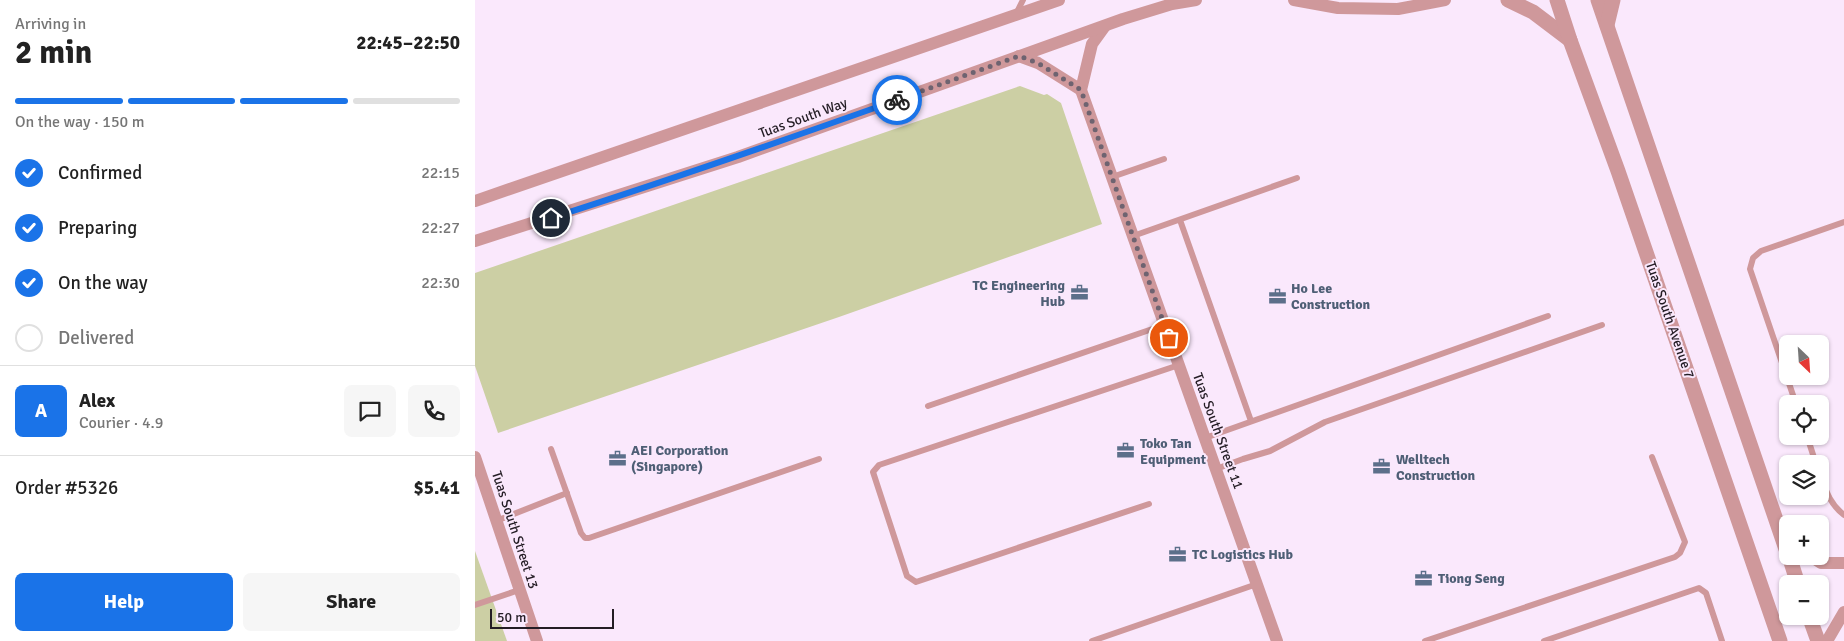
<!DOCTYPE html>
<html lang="en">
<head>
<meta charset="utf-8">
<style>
	:root { --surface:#fff; --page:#f6f6f6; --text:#222; --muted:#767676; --line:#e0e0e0; --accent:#1a73e8 }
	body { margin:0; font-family:Signika,sans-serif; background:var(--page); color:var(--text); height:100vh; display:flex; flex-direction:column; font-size:19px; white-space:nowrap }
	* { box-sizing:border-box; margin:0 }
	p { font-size:16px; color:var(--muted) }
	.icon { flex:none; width:28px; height:28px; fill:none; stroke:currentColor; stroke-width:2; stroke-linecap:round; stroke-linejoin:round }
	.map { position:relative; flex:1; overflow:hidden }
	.sheet { display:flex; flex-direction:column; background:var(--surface); width:475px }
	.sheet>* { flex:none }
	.needle { width:32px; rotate:155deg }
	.buttons { position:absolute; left:1304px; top:335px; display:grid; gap:10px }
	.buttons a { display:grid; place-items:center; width:50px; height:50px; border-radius:8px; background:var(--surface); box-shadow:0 1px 4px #0004; font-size:25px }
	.scale { position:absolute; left:15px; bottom:12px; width:124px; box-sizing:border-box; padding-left:5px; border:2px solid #231c24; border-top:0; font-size:14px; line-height:18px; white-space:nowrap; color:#231c24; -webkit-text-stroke:4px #fae8fc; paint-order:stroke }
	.pin { position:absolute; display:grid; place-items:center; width:42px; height:42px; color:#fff; margin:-21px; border:2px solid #fff; border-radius:50%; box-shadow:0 1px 5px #0007 }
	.courier { position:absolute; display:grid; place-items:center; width:50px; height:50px; margin:-25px; border:4px solid #1a73e8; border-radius:50%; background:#fff; color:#222; box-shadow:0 1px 6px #0007 }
	.headline em { font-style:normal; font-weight:800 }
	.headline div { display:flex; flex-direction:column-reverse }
	.headline { display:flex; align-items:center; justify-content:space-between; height:85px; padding:0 15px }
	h1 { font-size:32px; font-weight:800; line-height:38px }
	.bar { display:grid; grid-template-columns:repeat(4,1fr); gap:8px 5px; align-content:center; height:60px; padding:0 15px }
	.bar i { height:6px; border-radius:4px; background:var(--line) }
	.bar .selected { background:var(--accent) }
	.bar p { grid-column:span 4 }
	.line { display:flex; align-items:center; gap:12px; padding:0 15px; border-top:1px solid var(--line) }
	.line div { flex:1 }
	.round { display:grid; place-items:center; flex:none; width:52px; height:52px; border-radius:8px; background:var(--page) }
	ol { padding:0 15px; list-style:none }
	li { display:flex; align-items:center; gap:15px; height:55px }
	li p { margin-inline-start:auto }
	li .icon { padding:5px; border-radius:50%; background:var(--accent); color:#fff; stroke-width:4 }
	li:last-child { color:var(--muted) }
	li i { width:28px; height:28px; border:2px solid var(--line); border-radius:50% }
	.primary-button { display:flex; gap:10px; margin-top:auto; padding:10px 15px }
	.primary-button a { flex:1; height:58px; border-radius:8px; background:var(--accent); color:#fff; font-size:20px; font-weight:800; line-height:58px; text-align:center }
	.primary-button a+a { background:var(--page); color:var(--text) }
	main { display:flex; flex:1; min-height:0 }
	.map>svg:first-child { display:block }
	.green { fill:#cccfa4 }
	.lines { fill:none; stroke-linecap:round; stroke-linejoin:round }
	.service { stroke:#cf989b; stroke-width:6 }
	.minor { stroke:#cf989b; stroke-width:12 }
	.tertiary { stroke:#cf989b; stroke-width:15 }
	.done { stroke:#6e6370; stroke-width:5; stroke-dasharray:0 9 }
	.route { stroke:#1a73e8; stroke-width:6 }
	.labels { text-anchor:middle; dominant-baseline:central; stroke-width:4; stroke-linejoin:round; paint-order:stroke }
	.street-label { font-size:14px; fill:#231c24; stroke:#fae8fc }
	.service-label { font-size:14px; font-weight:bold; fill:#4e5e75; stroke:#fae8fc; text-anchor:start }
</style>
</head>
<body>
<main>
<section class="sheet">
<div class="headline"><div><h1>2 min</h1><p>Arriving in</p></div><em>22:45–22:50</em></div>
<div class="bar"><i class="selected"></i><i class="selected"></i><i class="selected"></i><i></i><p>On the way · 150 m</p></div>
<ol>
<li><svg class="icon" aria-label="check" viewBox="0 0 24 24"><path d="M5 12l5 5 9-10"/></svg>Confirmed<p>22:15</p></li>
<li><svg class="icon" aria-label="check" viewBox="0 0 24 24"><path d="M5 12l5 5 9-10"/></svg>Preparing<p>22:27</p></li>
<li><svg class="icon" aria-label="check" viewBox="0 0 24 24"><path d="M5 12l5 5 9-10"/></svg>On the way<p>22:30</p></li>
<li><i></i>Delivered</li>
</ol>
<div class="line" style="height:90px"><b class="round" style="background:var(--accent);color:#fff">A</b><div><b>Alex</b><p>Courier · 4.9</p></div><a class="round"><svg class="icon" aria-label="chat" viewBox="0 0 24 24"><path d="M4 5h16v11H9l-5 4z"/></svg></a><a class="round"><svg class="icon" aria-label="phone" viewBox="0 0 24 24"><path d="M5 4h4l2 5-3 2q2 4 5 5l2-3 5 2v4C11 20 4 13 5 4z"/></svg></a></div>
<div class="line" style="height:65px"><div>Order #5326</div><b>$5.41</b></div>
<div class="primary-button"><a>Help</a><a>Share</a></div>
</section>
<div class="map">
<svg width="1369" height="641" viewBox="0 0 1369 641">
	<rect width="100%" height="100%" fill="#fae8fc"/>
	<g class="green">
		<polygon points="545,86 569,95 572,94 586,103 627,224 364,317 23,433 0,366 0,273"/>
		<polygon points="0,551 32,641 0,641"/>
	</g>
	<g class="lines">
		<g class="service">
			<polyline points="541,14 548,0"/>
			<polyline points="637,177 689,159"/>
			<polyline points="705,220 776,421"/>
			<polyline points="658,236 822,178"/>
			<polyline points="1321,404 1275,269 1278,258 1286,251 1369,222"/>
			<polyline points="453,406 689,325"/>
			<polyline points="1332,436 1341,464"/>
			<polyline points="730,438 1073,316"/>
			<polyline points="76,449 106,533 110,538 114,538 344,459"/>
			<polyline points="741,469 768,459 795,451 850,422 1127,325"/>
			<path d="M 1345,475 C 1351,491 1355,504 1369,515"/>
			<polyline points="674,504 441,582 432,576 398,472 404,465 704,365"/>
			<polyline points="21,521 92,493"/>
			<polyline points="0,605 44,590"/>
			<polyline points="617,641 782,584"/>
			<polyline points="950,641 1200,557 1205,553 1210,542 1177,457"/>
			<polyline points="1069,641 1224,588 1231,593 1247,641"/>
		</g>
		<g class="minor">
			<polyline points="819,0 863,8 923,9 970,0"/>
			<polyline points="630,26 617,44 606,90 802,641"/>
			<polyline points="544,56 563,63 606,90"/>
			<polyline points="0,201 584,0"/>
			<polyline points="0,241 263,157 648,19 697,4 721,0"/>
			<polyline points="0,457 62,641"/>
			<polyline points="1335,556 1346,563 1369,563"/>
			<polyline points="1352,641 1369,612"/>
		</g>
		<g class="tertiary">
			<polyline points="1033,0 1058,12 1095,40"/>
			<polyline points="1082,0 1095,40 1143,171 1305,641"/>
			<polyline points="1123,0 1312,552"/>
			<polyline points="1132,25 1138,0"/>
			<polyline points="1314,556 1323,584"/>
			<polyline points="1334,616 1343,641"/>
		</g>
	</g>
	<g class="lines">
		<polyline class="done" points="422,100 544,56 563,63 606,90 694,338"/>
		<path class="route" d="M 76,218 C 192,181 307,141 422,100"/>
	</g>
	<defs>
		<symbol id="office-bare" viewBox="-9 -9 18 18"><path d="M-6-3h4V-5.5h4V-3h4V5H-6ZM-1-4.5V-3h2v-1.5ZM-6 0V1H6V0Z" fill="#5c6f8a" stroke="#fae8fc" stroke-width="2.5" paint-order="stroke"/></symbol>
	</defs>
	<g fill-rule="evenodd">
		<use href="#office-bare" x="592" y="280" width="25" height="25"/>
		<use href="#office-bare" x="790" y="284" width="25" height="25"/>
		<use href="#office-bare" x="638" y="438" width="25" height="25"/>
		<use href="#office-bare" x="130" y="446" width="25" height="25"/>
		<use href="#office-bare" x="894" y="454" width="25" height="25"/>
		<use href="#office-bare" x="690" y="542" width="25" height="25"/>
		<use href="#office-bare" x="936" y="566" width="25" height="25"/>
	</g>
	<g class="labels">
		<g class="street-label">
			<text transform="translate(328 118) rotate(-20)">Tuas South Way</text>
			<text transform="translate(1195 320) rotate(71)">Tuas South Avenue 7</text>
			<text transform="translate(743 431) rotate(70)">Tuas South Street 11</text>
			<text transform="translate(40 530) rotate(72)">Tuas South Street 13</text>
		</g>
		<g class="service-label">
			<text x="590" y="285" text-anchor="end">TC Engineering<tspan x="590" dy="16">Hub</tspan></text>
			<text x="816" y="288">Ho Lee<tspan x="816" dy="16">Construction</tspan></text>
			<text x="665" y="443">Toko Tan<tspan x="665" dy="16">Equipment</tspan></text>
			<text x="156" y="450">AEI Corporation<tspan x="156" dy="16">(Singapore)</tspan></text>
			<text x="921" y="459">Welltech<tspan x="921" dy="16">Construction</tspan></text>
			<text x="717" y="554">TC Logistics Hub</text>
			<text x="963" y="578">Tiong Seng</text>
		</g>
	</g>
</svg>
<div class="buttons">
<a><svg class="needle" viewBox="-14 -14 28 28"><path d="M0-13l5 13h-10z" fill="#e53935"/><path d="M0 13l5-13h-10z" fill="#767676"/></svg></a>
<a><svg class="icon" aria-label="locate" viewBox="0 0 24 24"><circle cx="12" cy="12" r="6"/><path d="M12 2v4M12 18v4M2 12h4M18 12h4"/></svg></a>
<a><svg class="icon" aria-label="layers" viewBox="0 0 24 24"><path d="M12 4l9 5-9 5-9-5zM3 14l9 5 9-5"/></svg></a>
<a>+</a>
<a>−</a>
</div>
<div class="scale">50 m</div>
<div class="pin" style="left:694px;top:338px;background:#ea580c"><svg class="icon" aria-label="bag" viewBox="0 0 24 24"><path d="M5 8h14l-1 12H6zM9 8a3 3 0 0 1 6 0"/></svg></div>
<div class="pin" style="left:76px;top:218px;background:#1f2937"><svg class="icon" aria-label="home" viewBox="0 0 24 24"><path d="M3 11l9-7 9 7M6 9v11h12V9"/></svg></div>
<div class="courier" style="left:422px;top:100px"><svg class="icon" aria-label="bike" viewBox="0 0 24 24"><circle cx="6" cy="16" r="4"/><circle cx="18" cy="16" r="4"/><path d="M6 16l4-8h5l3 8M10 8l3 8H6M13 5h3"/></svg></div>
</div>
</main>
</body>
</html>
